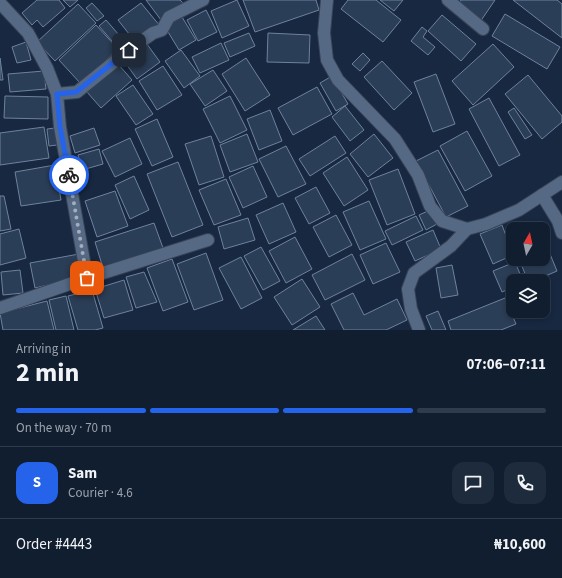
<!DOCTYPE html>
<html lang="en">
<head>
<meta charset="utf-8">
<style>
	:root { --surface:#111e30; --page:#1e2b3c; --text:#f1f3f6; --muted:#9ca2ab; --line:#303c4c; --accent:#2563eb }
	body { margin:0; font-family:"Source Sans 3",sans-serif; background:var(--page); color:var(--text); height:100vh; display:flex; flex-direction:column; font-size:15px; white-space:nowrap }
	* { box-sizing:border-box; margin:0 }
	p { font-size:13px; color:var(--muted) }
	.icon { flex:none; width:22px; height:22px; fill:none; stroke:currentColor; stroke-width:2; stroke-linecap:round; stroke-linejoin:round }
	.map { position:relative; height:330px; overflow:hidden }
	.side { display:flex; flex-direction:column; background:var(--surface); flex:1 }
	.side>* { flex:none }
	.needle { width:26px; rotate:9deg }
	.controls { position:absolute; left:506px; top:222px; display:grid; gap:8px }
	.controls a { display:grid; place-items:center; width:44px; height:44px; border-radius:8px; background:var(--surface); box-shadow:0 2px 6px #0003,0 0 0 1px var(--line); font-size:20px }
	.pin { position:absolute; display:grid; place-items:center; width:34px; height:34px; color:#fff; margin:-17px; border-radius:8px; box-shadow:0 2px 6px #0006 }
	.courier { position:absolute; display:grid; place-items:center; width:40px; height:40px; margin:-20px; border:3px solid #2563eb; border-radius:50%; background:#fff; color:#222; box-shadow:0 1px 5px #0007 }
	.overview em { font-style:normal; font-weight:700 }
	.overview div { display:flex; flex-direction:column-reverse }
	.overview { display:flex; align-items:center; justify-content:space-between; height:68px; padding:0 16px }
	h1 { font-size:26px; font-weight:700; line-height:30px }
	.bar { display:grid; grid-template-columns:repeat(4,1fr); gap:6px 4px; align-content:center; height:48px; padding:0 16px }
	.bar i { height:5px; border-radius:3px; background:var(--line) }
	.bar .active { background:var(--accent) }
	.bar p { grid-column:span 4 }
	.line { display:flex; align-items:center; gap:10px; padding:0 16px; border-top:1px solid var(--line) }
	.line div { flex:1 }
	.round { display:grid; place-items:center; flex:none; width:42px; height:42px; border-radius:12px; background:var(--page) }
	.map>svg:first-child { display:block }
	.building { fill:#2b3e57; stroke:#6e829f }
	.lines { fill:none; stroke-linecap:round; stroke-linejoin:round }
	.minor-casing { stroke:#374256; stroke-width:14 }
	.minor { stroke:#556984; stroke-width:12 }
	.done { stroke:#a3adbc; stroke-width:4; stroke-dasharray:0 7.2 }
	.route { stroke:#2563eb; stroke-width:5 }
</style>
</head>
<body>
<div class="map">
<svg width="562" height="330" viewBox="0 0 562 330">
	<rect width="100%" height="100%" fill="#172840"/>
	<g class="building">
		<polygon points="37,0 59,0 65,8 43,27 37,20 32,25 22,13"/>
		<polygon points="63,0 78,0 70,7"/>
		<polygon points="146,0 180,0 183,3 161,20"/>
		<polygon points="237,0 249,26 222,38 211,11"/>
		<polygon points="243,0 316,0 319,10 255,32"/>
		<polygon points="348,0 376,0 401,20 383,42 341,9"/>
		<polygon points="380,0 403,0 394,11"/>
		<polygon points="461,0 495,0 480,22 457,6"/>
		<polygon points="513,0 557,0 562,4 562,38"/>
		<polygon points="92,3 104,16 97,21 86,8"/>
		<polygon points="141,3 160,26 137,44 118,20"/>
		<polygon points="78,4 96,23 55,61 37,42"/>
		<polygon points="206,10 217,32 198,41 187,20"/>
		<polygon points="505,14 560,47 547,69 492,36"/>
		<polygon points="442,15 476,44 461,61 428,31"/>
		<polygon points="182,17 196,40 179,50 165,27"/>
		<polygon points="106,20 126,43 119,49 99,26"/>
		<polygon points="96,25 118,49 81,84 59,60"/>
		<polygon points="422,27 427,31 423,37 435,47 428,55 411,41"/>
		<polygon points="249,33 255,46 230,57 224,43"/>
		<polygon points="268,33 310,35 309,63 267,62"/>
		<polygon points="144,40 160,62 137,79 121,57"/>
		<polygon points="26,42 31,60 17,63 12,47"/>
		<polygon points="221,43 229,60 200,73 192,57"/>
		<polygon points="493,44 514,67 473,105 452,81"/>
		<polygon points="181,50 200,76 184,88 165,61"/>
		<polygon points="363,53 370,60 360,71 352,64"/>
		<polygon points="0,58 3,80 0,80"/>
		<polygon points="246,58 270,95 245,111 222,74"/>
		<polygon points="382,61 412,93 394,110 364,77"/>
		<polygon points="118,64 132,80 101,108 87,92"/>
		<polygon points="163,66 182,95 157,110 139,81"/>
		<polygon points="213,70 227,91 205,106 190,84"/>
		<polygon points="44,71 46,89 10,92 8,74"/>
		<polygon points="436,74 455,124 433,132 414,82"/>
		<polygon points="528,75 562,116 562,122 542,139 505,94"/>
		<polygon points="332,76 348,104 336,111 320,83"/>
		<polygon points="133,85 153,114 136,125 116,96"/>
		<polygon points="317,87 332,114 293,135 278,108"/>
		<polygon points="5,96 48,97 48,119 4,118"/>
		<polygon points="230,96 247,130 220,143 203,109"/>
		<polygon points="489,98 520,155 499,166 469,109"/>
		<polygon points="345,106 364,130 350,141 332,117"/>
		<polygon points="514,108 532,135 525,139 508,112"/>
		<polygon points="270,110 282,141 259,150 247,119"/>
		<polygon points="157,119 173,157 152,166 135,129"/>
		<polygon points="44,127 49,158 0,165 0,133"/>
		<polygon points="55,128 57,145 49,146 47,129"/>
		<polygon points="94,128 100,145 75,153 70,136"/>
		<polygon points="467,131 492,176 465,191 440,146"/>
		<polygon points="247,134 258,162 230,172 220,145"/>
		<polygon points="374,134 393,158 368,177 350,154"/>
		<polygon points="211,136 224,177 199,185 185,144"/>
		<polygon points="335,136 346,153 310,176 299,159"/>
		<polygon points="130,138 142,164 115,177 102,151"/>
		<polygon points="286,146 306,184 278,197 259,159"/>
		<polygon points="99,149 103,164 82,170 78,155"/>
		<polygon points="438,150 468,206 446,217 416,161"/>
		<polygon points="347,157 368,190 344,206 323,173"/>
		<polygon points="178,162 203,225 172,237 147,174"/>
		<polygon points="55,165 61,200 21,206 15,172"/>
		<polygon points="253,166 267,197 243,208 229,177"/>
		<polygon points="398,169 415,214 387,225 369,180"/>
		<polygon points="134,176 149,210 130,219 115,185"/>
		<polygon points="226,179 241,215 214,225 199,190"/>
		<polygon points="316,187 330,213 309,224 295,198"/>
		<polygon points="115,191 128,226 97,237 85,201"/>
		<polygon points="0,196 4,196 11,229 0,231"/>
		<polygon points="369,201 386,239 360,250 343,212"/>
		<polygon points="283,203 296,232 269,244 256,215"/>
		<polygon points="430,210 437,224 426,230 419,215"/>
		<polygon points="336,215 352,245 329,257 313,227"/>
		<polygon points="416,216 423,230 392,245 385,231"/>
		<polygon points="248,218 255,240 224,249 218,227"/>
		<polygon points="154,223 163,248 103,268 95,242"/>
		<polygon points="502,225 513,255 493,264 480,234"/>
		<polygon points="19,229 26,258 0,265 0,234"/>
		<polygon points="433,230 441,249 415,261 406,242"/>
		<polygon points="295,237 312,269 286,283 269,251"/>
		<polygon points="543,237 557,271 534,281 528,281 519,259 543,259"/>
		<polygon points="386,243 400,272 373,284 360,255"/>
		<polygon points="261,247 280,281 263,290 244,256"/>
		<polygon points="206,253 223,300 194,310 177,264"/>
		<polygon points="79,254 83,277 35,288 30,263"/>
		<polygon points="352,254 365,280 325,300 312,275"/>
		<polygon points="241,257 262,298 241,309 219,268"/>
		<polygon points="172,259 188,302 163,311 147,268"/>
		<polygon points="515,262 523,281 513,281 513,287 502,292 493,271"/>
		<polygon points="452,265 458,295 441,298 436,268"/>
		<polygon points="20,270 23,293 3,295 1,272"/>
		<polygon points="144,272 157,302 136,308 126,277"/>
		<polygon points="302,279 320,307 292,325 274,297"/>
		<polygon points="124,280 133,310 104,318 95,289"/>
		<polygon points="92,290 103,328 95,330 78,330 68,296"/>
		<polygon points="353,293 364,315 397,299 407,320 386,330 344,330 331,304"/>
		<polygon points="66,296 74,330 56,330 49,300"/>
		<polygon points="505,298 516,324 501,330 451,330 448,321"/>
		<polygon points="47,301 54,330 3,330 0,313"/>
		<polygon points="438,311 446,330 432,330 426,316"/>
		<polygon points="316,316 325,330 293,330"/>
	</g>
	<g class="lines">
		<defs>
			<g id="minor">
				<polyline points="327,0 324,33 327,60 338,80 395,139 418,175 430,206 442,221 467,229 486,224 519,210 562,182"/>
				<polyline points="448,0 483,29"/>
				<polyline points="0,3 28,33 47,68 57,94 60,127 87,278"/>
				<polyline points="57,94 77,92 129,50 153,33 162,30 169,17 203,0"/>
				<polyline points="542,195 558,221 562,233"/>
				<polyline points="0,308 87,278 208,240"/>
				<polyline points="419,330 411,309 408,289 414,273 451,246 467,229"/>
			</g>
		</defs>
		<use href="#minor" class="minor-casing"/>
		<use href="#minor" class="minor"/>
	</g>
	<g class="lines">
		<polyline class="done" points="69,175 87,278"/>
		<polyline class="route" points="69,175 60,127 57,94 76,92 129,50"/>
	</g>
</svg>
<div class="controls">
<a><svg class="needle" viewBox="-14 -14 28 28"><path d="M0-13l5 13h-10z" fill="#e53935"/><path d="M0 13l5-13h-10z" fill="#9ca2ab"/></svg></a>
<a><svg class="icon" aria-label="layers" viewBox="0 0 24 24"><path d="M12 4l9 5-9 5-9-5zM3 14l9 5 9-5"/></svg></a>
</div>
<div class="pin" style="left:87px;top:278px;background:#ea580c"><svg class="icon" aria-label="bag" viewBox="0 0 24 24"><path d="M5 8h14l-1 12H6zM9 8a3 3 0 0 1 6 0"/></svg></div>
<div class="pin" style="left:129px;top:50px;background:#1f2937"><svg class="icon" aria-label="home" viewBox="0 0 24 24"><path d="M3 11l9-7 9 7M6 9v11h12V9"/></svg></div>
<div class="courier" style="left:69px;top:175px"><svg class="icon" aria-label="bike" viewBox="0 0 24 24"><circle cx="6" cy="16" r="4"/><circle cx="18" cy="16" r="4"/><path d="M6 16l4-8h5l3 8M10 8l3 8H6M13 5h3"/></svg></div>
</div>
<section class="side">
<div class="overview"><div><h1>2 min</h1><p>Arriving in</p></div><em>07:06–07:11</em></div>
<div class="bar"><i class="active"></i><i class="active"></i><i class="active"></i><i></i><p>On the way · 70 m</p></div>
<div class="line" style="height:72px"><b class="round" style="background:var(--accent);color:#fff">S</b><div><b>Sam</b><p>Courier · 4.6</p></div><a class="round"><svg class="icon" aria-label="chat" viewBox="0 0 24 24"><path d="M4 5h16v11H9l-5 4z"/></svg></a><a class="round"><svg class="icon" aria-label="phone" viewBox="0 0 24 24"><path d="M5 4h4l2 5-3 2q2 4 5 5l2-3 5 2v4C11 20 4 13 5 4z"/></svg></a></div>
<div class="line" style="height:52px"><div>Order #4443</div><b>₦10,600</b></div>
</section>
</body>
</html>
